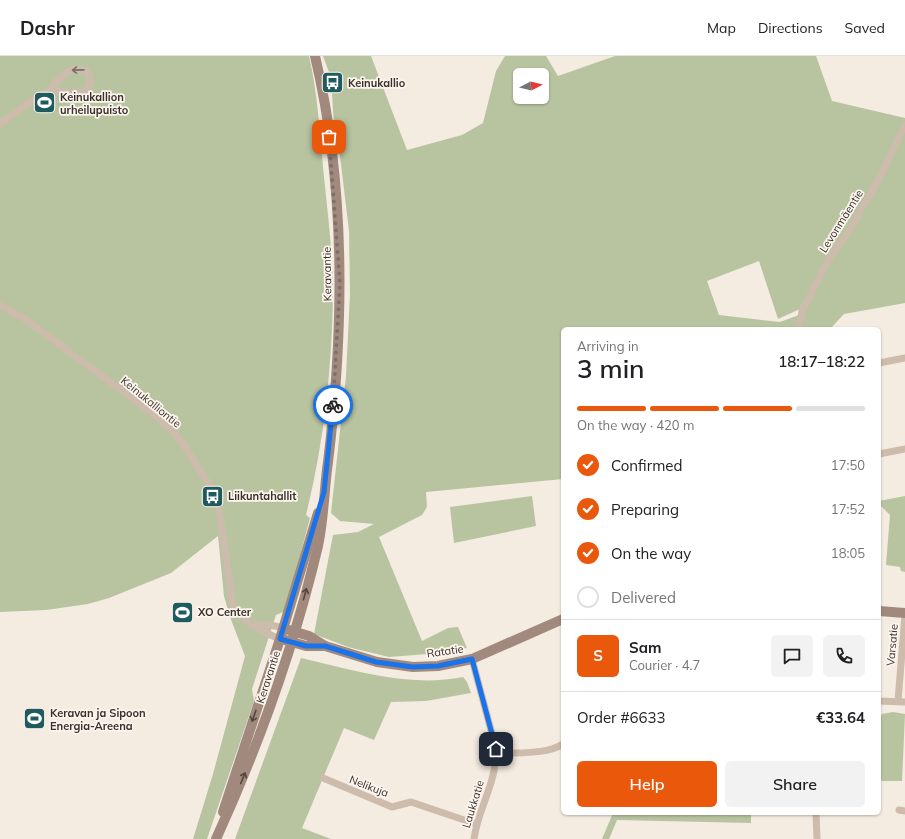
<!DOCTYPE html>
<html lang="en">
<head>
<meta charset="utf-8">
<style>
	:root { --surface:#fff; --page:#f2f2f2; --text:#202124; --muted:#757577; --line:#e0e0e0; --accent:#ea580c }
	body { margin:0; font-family:Mulish,sans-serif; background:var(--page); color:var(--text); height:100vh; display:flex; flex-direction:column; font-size:15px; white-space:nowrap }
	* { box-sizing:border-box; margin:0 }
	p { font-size:13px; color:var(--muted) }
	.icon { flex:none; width:22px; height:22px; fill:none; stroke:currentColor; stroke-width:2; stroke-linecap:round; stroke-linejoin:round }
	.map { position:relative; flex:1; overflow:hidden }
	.sheet { position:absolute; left:561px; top:271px; width:320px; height:488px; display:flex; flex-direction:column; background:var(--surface); border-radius:6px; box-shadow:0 1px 3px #0004 }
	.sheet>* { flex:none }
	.needle { width:26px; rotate:83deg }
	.buttons { position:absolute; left:513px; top:12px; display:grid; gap:8px }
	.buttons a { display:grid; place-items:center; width:36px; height:36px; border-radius:6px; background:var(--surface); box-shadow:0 1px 3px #0004; font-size:20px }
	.pin { position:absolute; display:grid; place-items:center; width:34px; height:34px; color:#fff; margin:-17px; border-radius:8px; box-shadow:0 2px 6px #0006 }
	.courier { position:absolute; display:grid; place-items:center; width:40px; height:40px; margin:-20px; border:3px solid #1a73e8; border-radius:50%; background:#fff; color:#222; box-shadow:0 1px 5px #0007 }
	.overview em { font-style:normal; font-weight:600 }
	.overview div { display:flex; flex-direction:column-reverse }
	.overview { display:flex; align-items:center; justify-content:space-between; height:68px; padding:0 16px }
	h1 { font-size:26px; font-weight:600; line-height:30px }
	.bar { display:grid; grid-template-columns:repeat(4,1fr); gap:6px 4px; align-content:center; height:48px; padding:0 16px }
	.bar i { height:5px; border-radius:3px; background:var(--line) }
	.bar .on { background:var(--accent) }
	.bar p { grid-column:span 4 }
	.line { display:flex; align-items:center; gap:10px; padding:0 16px; border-top:1px solid var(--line) }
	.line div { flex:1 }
	.round { display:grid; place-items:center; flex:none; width:42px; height:42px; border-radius:6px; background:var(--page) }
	ol { padding:0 16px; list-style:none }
	li { display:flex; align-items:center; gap:12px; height:44px }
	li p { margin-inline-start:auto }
	li .icon { padding:4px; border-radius:50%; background:var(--accent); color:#fff; stroke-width:4 }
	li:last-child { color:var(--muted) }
	li i { width:22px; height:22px; border:2px solid var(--line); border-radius:50% }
	.primary-button { display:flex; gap:8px; margin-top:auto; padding:8px 16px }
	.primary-button a { flex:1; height:46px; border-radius:6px; background:var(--accent); color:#fff; font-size:16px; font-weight:600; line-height:46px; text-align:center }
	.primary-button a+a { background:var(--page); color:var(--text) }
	header { display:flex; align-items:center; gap:24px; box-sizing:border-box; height:56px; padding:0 20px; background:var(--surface); border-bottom:1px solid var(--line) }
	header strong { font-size:19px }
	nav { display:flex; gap:22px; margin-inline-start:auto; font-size:14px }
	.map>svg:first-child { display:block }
	.green { fill:#b8c4a0; fill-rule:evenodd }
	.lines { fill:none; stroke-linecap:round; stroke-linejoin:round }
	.street { stroke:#cdbbac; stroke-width:7 }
	.secondary { stroke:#a18a7d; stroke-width:10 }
	.oneway { stroke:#7d6f65 }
	.oneway2 { stroke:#544640 }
	.done { stroke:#7c716b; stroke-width:4; stroke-dasharray:0 7.2 }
	.route { stroke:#1a73e8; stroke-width:5 }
	.labels { text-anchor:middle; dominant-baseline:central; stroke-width:3.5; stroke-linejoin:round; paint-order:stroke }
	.poi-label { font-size:11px; font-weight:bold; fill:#3b302b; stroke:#fbf5ee; text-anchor:start }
	.street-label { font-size:11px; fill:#3b302b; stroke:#fbf5ee }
</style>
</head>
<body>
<header>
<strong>Dashr</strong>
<nav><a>Map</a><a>Directions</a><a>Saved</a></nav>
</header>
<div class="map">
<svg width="905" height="783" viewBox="0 0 905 783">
	<rect width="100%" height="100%" fill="#f4ebe1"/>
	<g class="green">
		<path d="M 0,0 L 309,0 C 317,34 320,76 323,111 C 327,153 333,195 333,238 C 332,312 324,387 306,459 L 310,462 L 287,549 L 283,556 L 276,559 L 252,633 L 254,645 L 207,783 L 193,783 L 213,718 L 245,600 L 230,561 L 224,540 L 218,480 L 171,517 L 109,542 L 88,548 L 46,554 L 0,556 Z"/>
		<path d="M 323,0 L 371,0 L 407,94 L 462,79 L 483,67 L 496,15 L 505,0 L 546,0 L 558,20 L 615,0 L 816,0 L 832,45 L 905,62 L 905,247 L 844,258 L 830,273 L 801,273 L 804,254 L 801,249 L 800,253 L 778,263 L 759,205 L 707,225 L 719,259 L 780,266 L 799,259 L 796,273 L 563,273 L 563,423 L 426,436 L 427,451 L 422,459 L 379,481 L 422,585 L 448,572 L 458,571 L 467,592 L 440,597 L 389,601 L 348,591 L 314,578 L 333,479 L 358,476 L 374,468 L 340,465 L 331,457 L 346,320 L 350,238 L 349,175 L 339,92 L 334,69 L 331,22 ZM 520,19 L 542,19 L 542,41 L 520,41 Z"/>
		<polygon points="532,440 536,470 454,487 450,451"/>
		<polygon points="905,440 905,516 901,515 900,511 886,509 890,459 879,448 879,445"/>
		<path d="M 301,602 C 354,614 408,632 463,621 L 467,626 L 471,637 L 426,645 L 391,646 L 374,684 L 344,672 L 302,772 L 331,783 L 235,783 Z"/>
		<polygon points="893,656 905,658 902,725 882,725 879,718 879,664 882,658"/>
		<polygon points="613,757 751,757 751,767 617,764 609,783 602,783"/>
	</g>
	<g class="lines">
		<g class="street">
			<path d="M 0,68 L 29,46 L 51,34 L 55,26 L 66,17 L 73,13 L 85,14 C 93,21 92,29 84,36 L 71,37 L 51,34"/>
			<path d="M 0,249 L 25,263 L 141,349 L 169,371 L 181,385 L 207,425 L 218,445 L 233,550 C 243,567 263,576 280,583"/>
			<polyline points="799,273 802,255 829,203 849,175 880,121 905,69"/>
			<polyline points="879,307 905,302"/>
			<polyline points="879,398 905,393"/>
			<polyline points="251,568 270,569 284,572"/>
			<path d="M 472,603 L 496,693 C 497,727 478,752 474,783"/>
			<polyline points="879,645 905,646"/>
			<polyline points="898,645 905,559"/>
			<path d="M 496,698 C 517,696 546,699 563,688"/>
			<polyline points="323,722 392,751 411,746 476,768"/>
			<polyline points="899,754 905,755"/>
			<polyline points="816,757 817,783"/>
		</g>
		<g class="secondary">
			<polyline points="879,555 905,557"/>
			<polyline points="289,574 309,580 325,590"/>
			<polyline points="285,584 306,590 325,590 377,606 413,611 438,610 472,603 563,563"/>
			<polyline points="223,756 280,583 318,457"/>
			<path d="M 216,783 C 259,689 294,591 318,490 C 324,462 324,434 328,406 C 344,274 346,130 315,0"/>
		</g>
	</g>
	<defs><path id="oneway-shaft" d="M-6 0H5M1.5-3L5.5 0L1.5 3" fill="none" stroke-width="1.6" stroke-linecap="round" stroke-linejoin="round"/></defs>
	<use class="oneway" href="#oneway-shaft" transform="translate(78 14) rotate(179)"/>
	<g class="oneway2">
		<use href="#oneway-shaft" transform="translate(305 538) rotate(-75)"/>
		<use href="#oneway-shaft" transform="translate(254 660) rotate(109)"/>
		<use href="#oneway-shaft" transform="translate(243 722) rotate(-68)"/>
	</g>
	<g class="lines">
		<polyline class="done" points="329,81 340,228 333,349"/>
		<polyline class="route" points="333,349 324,436 280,583 306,590 325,590 376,606 413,611 438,610 472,603 496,693"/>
	</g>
	<defs>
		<symbol id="bus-square" viewBox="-11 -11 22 22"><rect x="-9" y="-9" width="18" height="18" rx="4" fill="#1f5a5e" stroke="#fbf5ee"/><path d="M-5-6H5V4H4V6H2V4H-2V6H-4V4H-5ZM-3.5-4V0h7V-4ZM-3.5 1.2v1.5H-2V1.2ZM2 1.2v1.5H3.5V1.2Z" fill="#fff"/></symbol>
		<symbol id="stadium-square" viewBox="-11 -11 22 22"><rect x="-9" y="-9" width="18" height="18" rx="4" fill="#1f5a5e" stroke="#fbf5ee"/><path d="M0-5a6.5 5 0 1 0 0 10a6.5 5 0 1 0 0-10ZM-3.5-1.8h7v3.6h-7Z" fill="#fff"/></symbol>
	</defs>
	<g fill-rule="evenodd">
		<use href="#bus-square" x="320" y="14" width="25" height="25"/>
		<use href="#stadium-square" x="32" y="34" width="25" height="25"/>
		<use href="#bus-square" x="200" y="428" width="25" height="25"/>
		<use href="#stadium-square" x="170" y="544" width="25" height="25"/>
		<use href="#stadium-square" x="22" y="650" width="25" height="25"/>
	</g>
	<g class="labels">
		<g class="poi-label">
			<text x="348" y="27">Keinukallio</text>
			<text x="60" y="41">Keinukallion<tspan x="60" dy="13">urheilupuisto</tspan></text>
			<text x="228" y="440">Liikuntahallit</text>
			<text x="198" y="556">XO Center</text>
			<text x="50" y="657">Keravan ja Sipoon<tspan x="50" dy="13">Energia-Areena</tspan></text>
		</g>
		<g class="street-label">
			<text transform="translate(841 165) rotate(-58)">Levonmäentie</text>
			<text transform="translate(327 218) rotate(-91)">Keravantie</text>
			<text transform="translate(151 346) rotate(39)">Keinukalliontie</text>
			<text transform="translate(892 589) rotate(-85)">Varsatie</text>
			<text transform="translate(445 595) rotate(-8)">Ratatie</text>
			<text transform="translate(268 621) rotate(-72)">Keravantie</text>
			<text transform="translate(369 730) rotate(21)">Nelikuja</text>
			<text transform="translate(473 748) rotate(-73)">Laukkatie</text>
		</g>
	</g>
</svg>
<div class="buttons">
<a><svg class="needle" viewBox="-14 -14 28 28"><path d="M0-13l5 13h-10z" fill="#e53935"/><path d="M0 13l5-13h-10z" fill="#757577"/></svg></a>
</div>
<div class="pin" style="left:329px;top:81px;background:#ea580c"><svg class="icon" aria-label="bag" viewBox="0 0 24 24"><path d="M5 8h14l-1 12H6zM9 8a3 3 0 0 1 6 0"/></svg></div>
<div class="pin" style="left:496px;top:693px;background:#1f2937"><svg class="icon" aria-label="home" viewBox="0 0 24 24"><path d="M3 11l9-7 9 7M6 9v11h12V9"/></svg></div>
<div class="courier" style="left:333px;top:349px"><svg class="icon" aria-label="bike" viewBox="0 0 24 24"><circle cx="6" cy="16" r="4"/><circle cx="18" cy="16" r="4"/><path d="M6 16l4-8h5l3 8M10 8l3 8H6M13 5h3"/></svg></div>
<section class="sheet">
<div class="overview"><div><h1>3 min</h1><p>Arriving in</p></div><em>18:17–18:22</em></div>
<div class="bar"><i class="on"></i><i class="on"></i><i class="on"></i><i></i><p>On the way · 420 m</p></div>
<ol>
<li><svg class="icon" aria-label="check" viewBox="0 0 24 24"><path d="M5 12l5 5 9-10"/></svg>Confirmed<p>17:50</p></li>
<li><svg class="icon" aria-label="check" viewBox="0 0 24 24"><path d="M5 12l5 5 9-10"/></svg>Preparing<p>17:52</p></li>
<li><svg class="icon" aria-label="check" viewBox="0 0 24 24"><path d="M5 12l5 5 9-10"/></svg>On the way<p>18:05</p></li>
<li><i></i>Delivered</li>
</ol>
<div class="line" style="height:72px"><b class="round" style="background:var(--accent);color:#fff">S</b><div><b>Sam</b><p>Courier · 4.7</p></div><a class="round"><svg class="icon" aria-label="chat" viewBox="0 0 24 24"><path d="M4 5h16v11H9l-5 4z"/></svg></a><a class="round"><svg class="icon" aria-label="phone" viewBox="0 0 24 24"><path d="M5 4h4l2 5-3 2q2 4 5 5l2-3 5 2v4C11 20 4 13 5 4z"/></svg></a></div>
<div class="line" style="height:52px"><div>Order #6633</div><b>€33.64</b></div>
<div class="primary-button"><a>Help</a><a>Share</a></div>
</section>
</div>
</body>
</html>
